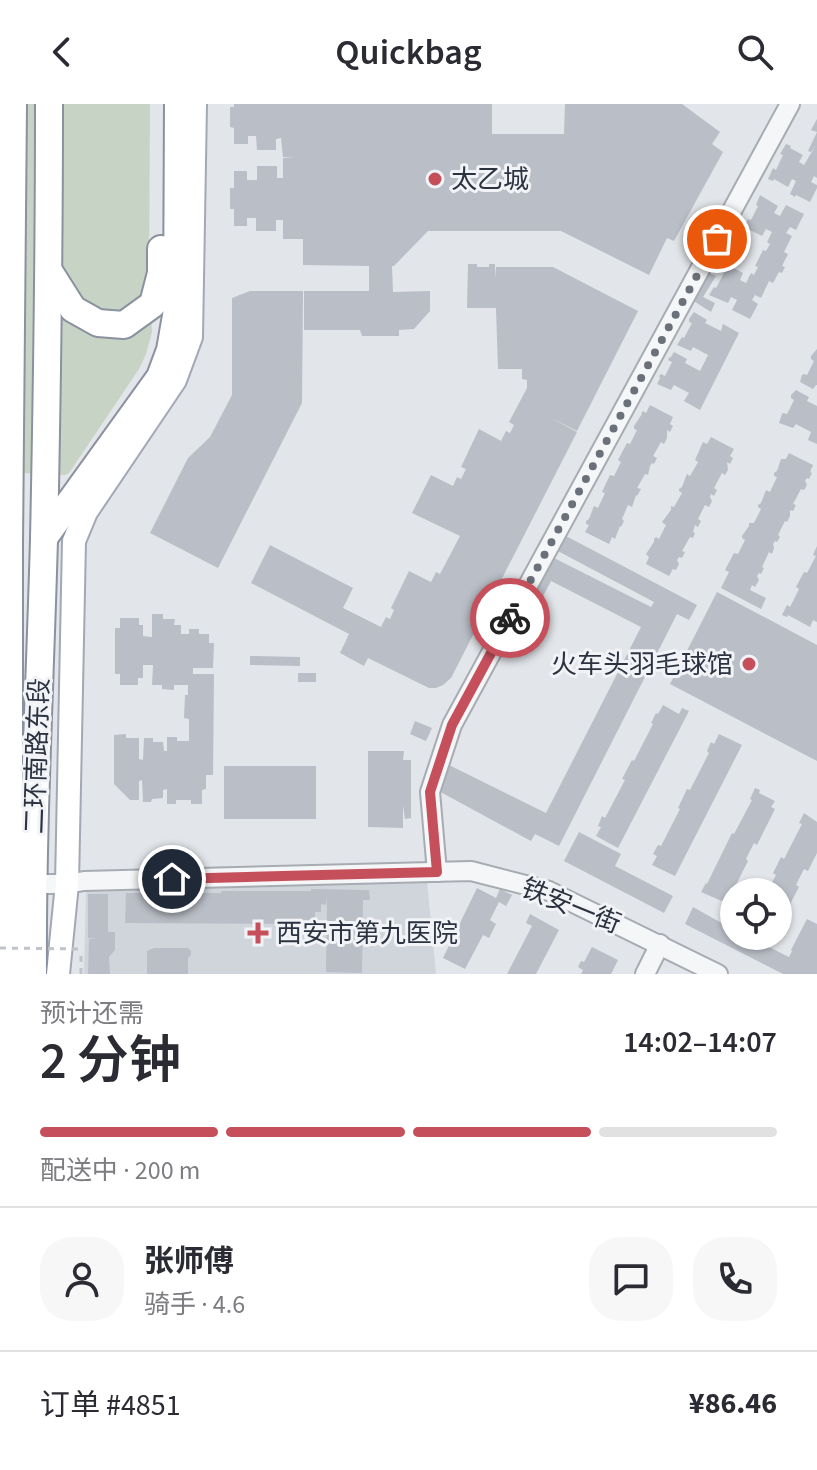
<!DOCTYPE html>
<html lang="zh">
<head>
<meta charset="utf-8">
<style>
	:root { --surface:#fff; --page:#f7f7f7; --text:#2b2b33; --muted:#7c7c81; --line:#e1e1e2; --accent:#c5505c }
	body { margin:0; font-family:"Source Sans 3","Noto Sans SC",sans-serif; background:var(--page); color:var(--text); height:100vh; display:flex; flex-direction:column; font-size:30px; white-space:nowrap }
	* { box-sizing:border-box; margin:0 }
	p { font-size:26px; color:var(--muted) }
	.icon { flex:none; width:44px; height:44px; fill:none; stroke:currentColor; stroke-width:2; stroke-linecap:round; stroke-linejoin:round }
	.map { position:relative; height:870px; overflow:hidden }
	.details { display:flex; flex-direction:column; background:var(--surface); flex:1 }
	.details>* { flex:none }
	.tools { position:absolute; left:720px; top:774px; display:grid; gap:16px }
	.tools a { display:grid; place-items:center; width:72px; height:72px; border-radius:50%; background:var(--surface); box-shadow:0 2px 6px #0004; font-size:40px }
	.pin { position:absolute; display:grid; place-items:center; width:68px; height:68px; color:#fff; margin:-34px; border:4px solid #fff; border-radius:50%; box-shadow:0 2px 8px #0007 }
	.courier { position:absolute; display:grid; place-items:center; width:80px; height:80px; margin:-40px; border:6px solid #c5505c; border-radius:50%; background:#fff; color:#222; box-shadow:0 2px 10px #0007 }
	.overview em { font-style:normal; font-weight:600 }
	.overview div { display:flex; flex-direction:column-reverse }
	.overview { display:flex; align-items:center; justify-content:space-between; height:136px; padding:0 40px }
	h1 { font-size:52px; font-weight:600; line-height:60px }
	.bar { display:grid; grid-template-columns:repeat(4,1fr); gap:12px 8px; align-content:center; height:96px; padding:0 40px }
	.bar i { height:10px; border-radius:6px; background:var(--line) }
	.bar .active { background:var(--accent) }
	.bar p { grid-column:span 4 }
	.line { display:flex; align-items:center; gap:20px; padding:0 40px; border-top:2px solid var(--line) }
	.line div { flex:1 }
	.round { display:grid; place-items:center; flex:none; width:84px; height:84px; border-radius:32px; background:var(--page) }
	header { display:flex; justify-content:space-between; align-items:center; height:104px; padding:0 40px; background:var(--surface); font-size:36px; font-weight:600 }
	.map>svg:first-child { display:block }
	.built { fill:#d0d4db }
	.green { fill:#c7d3c4 }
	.building { fill:#babec6 }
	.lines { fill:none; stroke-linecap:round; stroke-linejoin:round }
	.minor-casing { stroke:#a7acb3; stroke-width:22 }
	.major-casing { stroke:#a2a8b4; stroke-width:26 }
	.highway-casing { stroke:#8a919f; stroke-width:30 }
	.path { stroke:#c0c3c8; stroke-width:3; stroke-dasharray:6 6; stroke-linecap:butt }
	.minor { stroke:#f4f6f8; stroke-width:18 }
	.major { stroke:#fff; stroke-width:22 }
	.highway { stroke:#fff; stroke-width:26 }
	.path-bridge { stroke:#c0c3c8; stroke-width:3; stroke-dasharray:6 6; stroke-linecap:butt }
	.done { stroke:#6b717b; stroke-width:8; stroke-dasharray:0 14.4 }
	.route { stroke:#c5505c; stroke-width:10 }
	.poi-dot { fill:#c5505c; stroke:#f2f3f7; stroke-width:3 }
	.labels { text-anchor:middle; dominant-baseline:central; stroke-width:6; stroke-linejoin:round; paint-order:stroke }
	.poi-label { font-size:26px; fill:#2b3240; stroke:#f2f3f7; text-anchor:start }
	.street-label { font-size:26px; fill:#2b3240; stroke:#f2f3f7 }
</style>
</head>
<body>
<header><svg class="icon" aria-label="back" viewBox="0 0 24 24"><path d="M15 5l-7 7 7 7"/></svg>Quickbag<svg class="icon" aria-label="search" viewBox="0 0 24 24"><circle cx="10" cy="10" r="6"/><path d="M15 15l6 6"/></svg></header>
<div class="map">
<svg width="817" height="870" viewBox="0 0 817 870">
	<rect width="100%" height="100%" fill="#e2e5e9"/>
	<polygon class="built" points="427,777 436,870 84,870 86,788"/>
	<polygon class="green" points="0,0 150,0 149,174 152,228 146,250 139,265 69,369 65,371 0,368"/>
	<g class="building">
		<polygon points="234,0 492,0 492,30 564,30 565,0 682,0 720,28 712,40 723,48 674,137 667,134 649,171 561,127 428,127 394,162 392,162 393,188 430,187 430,207 414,225 399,226 399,232 362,232 360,226 304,226 304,187 369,187 369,162 303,161 303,135 283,135 283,116 276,116 276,127 256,127 256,114 247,114 247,122 234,122 234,105 230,105 230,84 234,84 234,67 247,67 247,76 257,76 257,62 277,62 277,74 283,74 283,54 294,53 283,53 281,34 276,35 276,46 257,46 256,32 248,32 248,40 234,40 234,24 230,23 230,3 234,3"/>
		<polygon points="817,15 817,74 814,72 811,78 817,81 817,84 810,98 796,91 795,93 790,90 796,77 792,75 788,83 774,75 773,77 768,75 773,64 776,66 783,51 780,50 786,40 791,42 790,44 803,51 799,58 804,61 816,41 811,48 808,47 817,28 811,26"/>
		<polygon points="760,91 778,102 774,109 780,112 786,101 804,110 796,126 790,123 786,129 792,132 784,148 788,150 782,162 785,163 782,169 779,168 773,179 769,177 761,194 755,191 752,196 758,200 750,215 732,206 737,196 731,193 728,199 709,191 714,183 716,184 724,169 721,168 726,160 743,169 740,176 746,179 751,169 754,171 758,163 755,162 763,146 766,147 770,140 767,138 772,128 766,125 762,132 744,123 748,115 751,116 758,102 756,101"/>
		<polygon points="468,160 477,160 477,163 489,163 489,160 495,160 495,175 496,163 553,163 638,207 577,327 549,313 577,328 451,574 443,581 436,584 429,584 368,554 364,562 340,549 349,530 251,479 270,441 353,484 343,504 381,523 386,513 390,515 394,506 391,504 409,467 431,478 436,468 440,470 460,432 412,409 431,371 453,382 457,373 461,375 466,365 461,363 479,325 501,337 506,327 510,329 514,321 509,318 527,284 527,276 522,275 522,265 498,265 496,204 467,204"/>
		<polygon points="708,168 716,172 703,193 715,199 711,208 692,196"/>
		<polygon points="250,187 303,187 302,299 218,464 150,429 188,354 210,333 232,291 232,194"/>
		<polygon points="694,208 707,216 705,219 721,227 723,220 739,229 700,306 684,297 689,289 674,281 671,286 657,280 660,274 659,272 661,270 665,272 672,258 668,256 669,254 671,253 674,248 687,255 685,259 700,267 708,251 693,243 691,247 677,241 682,233 684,234 692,219 689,218 689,215"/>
		<polygon points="817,245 817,281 816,281 813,285 800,278 802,271 804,270 807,271 814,257 811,255 811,252"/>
		<polygon points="796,286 809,293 807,297 817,302 817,340 808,336 811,328 796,320 793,324 779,319 782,310 783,309 787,310 794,296 791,294 791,291"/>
		<polygon points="650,301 673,313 670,320 673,322 670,328 667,326 667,334 664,340 661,338 653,352 657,354 654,360 652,359 650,362 648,371 645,370 637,384 641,385 637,392 636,391 632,403 628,401 622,415 624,417 621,423 620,422 615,435 612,433 609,440 585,428 589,421 586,420 586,417 589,415 594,402 598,404 605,389 602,388 610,371 614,372 621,358 618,356 627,339 630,340 637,326 634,325 634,322 642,310 641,310 643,307 646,309"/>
		<polygon points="711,333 734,345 730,352 733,354 730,360 727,358 728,366 725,371 722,369 714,384 717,386 714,392 711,390 710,393 712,397 709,403 705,401 698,415 701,417 698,423 695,421 693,428 695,429 693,434 690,433 682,447 685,448 682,454 679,453 677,456 679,460 676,466 673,465 669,472 646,460 649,453 646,450 654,438 654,435 656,433 659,435 666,421 662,418 671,406 671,402 674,403 682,389 679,387 679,385 682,383 687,370 690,372 698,358 695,356 703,338 707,340"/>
		<polygon points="789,349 813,361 810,368 812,369 809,375 807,374 805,377 807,381 804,386 801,385 793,400 796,401 793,407 790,406 790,412 787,418 785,417 778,431 780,433 777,438 775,437 773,440 774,444 772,450 769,448 762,463 764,464 761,470 759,469 757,472 759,476 755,483 752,481 750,486 766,494 761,505 721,484 729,468 725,466 726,464 734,449 738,450 745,436 742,434 742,432 749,422 749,419 754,419 761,405 758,403 758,401 761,399 766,386 770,388 777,373 774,372 774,369 777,367 781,355 786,355"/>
		<polygon points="564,431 697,501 689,516 677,510 559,742 535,730 531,737 435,685 447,660 546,709 641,523 551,477 541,496 532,492 552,453 651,503 654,498 556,446"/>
		<polygon points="817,442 817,518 813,516 810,523 788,511 787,513 782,511 787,501 790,503 799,485 796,483 804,468 807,469 816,452 813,451"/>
		<polygon points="717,488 817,541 817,657 670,580"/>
		<polygon points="152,510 163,510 163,515 175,515 174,521 181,521 181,530 189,530 189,525 199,525 199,530 209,530 209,539 214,539 213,564 193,564 193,570 214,570 213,671 206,671 206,685 202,686 202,700 191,700 191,696 176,696 176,700 167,700 167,685 163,686 163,694 152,695 151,698 143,698 142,676 139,677 139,696 130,696 114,680 114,631 126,630 126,634 139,634 139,655 143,656 144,634 153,634 153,638 163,638 164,647 167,647 167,633 177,633 177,637 189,637 189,615 184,614 185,591 188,591 188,581 174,581 174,586 162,585 162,581 152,581 153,561 143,561 143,574 138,574 138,581 120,581 120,570 115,570 115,524 120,524 120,514 139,514 139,521 143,521 143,532 152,533"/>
		<polygon points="250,552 300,553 300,562 250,561"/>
		<rect x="298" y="569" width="18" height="9"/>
		<polygon points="663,601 679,610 682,604 689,607 618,744 596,732 601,723 598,722 602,712 605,714 625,676 622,675 632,656 634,657 653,620 651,619 656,609 658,610"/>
		<polygon points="415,617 432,624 426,637 410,630"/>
		<polygon points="719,630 742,641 675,772 652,761 657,752 653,750 658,741 661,742 680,705 678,704 687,685 690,686 709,649 707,647 711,638 714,640"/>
		<polygon points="368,647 404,647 403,656 411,656 411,714 405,715 403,701 403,724 368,723"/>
		<rect x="224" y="662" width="92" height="53"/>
		<polygon points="755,684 760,686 759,689 775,697 771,703 775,705 757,741 754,739 746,755 748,757 731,791 728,790 724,798 701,788 706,779 707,780 732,729 734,730 752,696 750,695"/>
		<polygon points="804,709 817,718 817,749 808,767 804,765 796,781 799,783 781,817 778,816 778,788 767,788 776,771 773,769 781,753 784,755 802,720 799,719"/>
		<polygon points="579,728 621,750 615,762 673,792 664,809 564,757"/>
		<polygon points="477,784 496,794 500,785 512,791 506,802 499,798 490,816 496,820 489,834 483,831 465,865 443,854"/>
		<polygon points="311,785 369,786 370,796 363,796 362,869 326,868 327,792 326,801 321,800 321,808 315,808 315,817 310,817 310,820 125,819 126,789 221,789 221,787 311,787"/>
		<polygon points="88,790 108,790 108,828 115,828 115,846 109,853 110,870 88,870 89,835 98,835 88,834"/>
		<polygon points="693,803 734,826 734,832 747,832 789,853 792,847 791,846 807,815 817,820 817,870 783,870 685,820"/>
		<polygon points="530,810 559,826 536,870 507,870 532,822 526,819"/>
		<polygon points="592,843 618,856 611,870 581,870 583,866 578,863 581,857 584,858"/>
		<polygon points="154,844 188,844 191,847 191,851 188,854 188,870 147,870 147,847"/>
	</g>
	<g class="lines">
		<defs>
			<g id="minor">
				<polyline points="437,768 430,688 452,621 790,0"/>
				<polyline points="33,780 67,780 84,777 471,767 549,787 718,870"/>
				<polyline points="645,870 660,840"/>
			</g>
			<polyline id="major" points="58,870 67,780 74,437 86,408 175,276 191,233 195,0"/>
			<g id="highway">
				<polyline points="49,167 73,205 98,219 124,221 153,200 161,169 161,145"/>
				<polyline points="44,434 160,273 170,246 177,206 178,0"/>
				<polyline points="7,870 9,770 9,440 13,0"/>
				<path d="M 33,870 C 32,725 40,580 44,435 C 47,290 49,145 49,0"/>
			</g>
		</defs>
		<use href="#minor" class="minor-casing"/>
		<use href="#major" class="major-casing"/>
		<use href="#highway" class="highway-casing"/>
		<polyline class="path" points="81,870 81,852"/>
		<use href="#minor" class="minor"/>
		<use href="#major" class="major"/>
		<use href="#highway" class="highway"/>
		<polyline class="path-bridge" points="0,844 82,845"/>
	</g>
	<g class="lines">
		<polyline class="done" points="510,514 717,135"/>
		<polyline class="route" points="172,775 437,768 430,688 452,621 510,514"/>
	</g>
	<g class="poi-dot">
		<circle cx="435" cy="75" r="8"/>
		<circle cx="749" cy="560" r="8"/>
		<path d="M254 817h8v8h8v8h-8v8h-8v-8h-8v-8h8z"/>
	</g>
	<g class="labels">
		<g class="poi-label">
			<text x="451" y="75">太乙城</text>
			<text x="733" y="560" text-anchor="end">火车头羽毛球馆</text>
			<text x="276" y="829">西安市第九医院</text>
		</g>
		<g class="street-label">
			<text transform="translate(37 652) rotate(-88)">二环南路东段</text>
			<text transform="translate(571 802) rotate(22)">铁安一街</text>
		</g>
	</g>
</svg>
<div class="tools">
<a><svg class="icon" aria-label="locate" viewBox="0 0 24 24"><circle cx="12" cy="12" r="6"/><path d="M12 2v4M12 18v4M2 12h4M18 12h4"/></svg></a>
</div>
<div class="pin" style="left:717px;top:135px;background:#ea580c"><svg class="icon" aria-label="bag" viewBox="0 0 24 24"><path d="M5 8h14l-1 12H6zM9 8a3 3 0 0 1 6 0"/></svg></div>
<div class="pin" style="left:172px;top:775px;background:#1f2937"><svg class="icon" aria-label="home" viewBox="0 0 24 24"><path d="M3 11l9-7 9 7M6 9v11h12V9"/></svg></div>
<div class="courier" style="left:510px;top:514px"><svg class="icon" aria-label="bike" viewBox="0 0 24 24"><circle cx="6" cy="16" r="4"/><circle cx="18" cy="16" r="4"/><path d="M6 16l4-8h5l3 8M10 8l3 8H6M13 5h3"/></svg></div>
</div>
<section class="details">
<div class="overview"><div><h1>2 分钟</h1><p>预计还需</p></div><em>14:02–14:07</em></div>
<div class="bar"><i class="active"></i><i class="active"></i><i class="active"></i><i></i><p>配送中 · 200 m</p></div>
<div class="line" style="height:144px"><a class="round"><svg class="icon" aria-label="person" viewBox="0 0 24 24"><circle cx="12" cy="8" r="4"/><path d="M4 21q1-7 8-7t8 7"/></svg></a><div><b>张师傅</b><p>骑手 · 4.6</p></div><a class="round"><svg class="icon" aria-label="chat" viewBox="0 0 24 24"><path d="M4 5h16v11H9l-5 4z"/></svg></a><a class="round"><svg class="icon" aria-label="phone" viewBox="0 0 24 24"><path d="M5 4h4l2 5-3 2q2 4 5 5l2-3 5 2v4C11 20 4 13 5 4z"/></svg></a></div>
<div class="line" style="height:104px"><div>订单 #4851</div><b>¥86.46</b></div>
</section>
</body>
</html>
